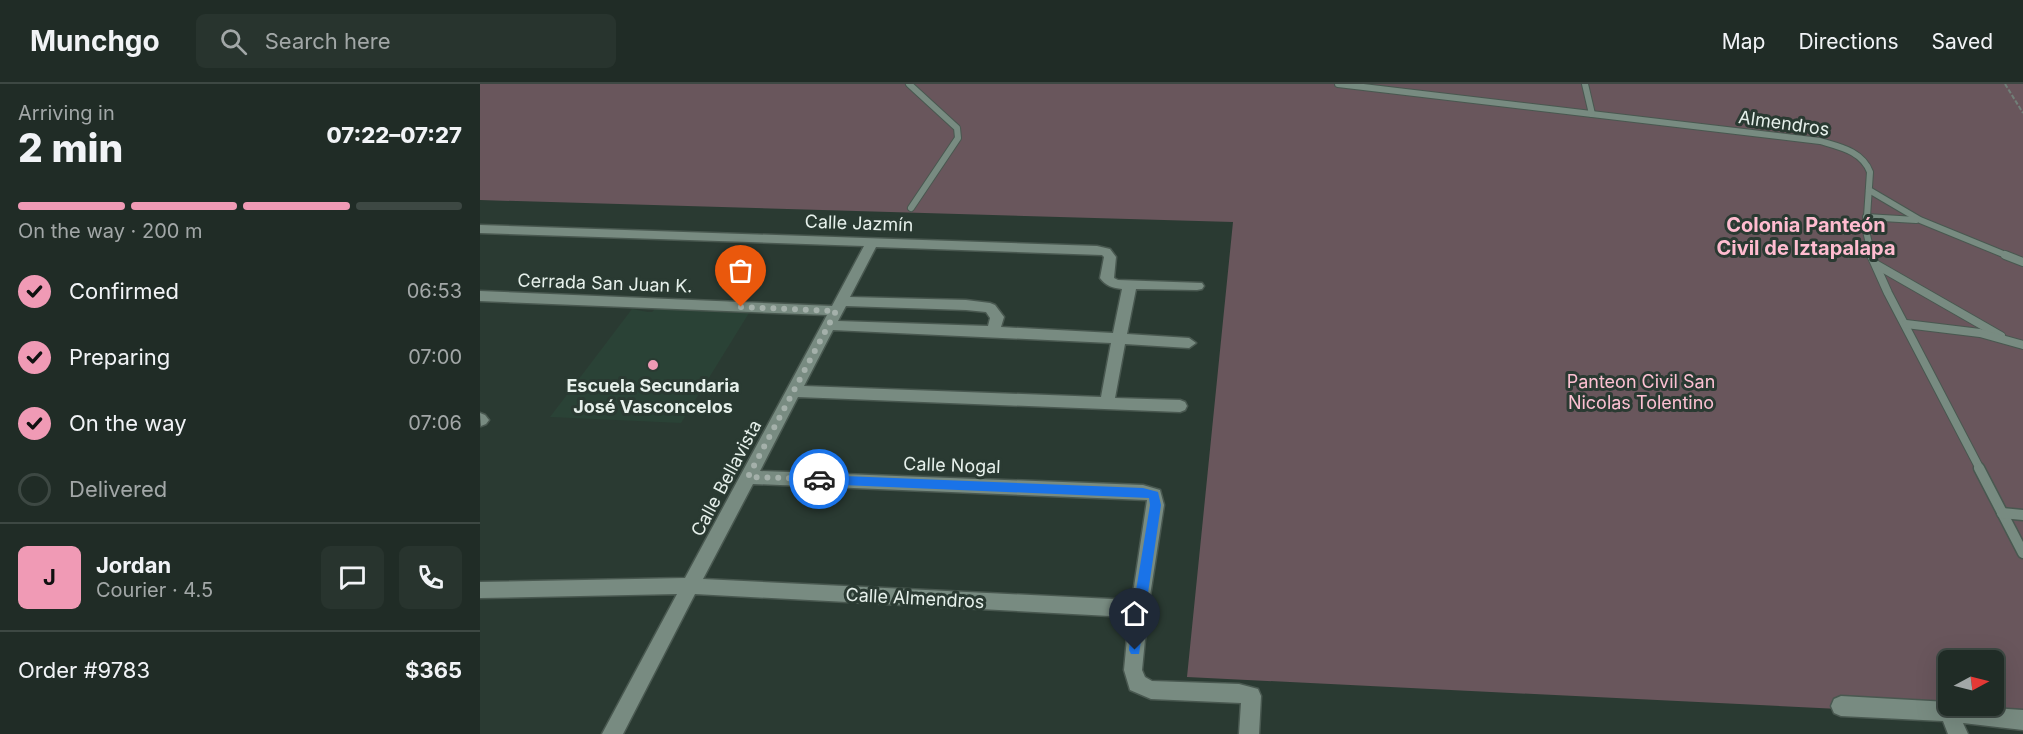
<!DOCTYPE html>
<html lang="en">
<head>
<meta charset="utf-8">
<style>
	:root { --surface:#202c26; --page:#28342e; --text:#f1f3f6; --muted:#a2a7a7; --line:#3d4843; --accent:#f09ab5 }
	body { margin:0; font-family:Inter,sans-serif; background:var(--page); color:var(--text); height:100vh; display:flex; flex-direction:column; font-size:22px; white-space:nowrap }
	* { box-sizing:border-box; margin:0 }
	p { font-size:20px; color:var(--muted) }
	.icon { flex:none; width:33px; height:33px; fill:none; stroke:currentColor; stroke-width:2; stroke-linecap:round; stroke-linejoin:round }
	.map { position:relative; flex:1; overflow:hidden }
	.drawer { display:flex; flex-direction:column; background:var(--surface); width:480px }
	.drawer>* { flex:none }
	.needle { width:39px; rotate:83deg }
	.tools { position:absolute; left:1458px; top:566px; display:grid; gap:12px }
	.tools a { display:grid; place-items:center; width:66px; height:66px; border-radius:9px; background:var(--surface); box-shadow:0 6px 24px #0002,0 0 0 2px var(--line); font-size:30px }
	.pin { position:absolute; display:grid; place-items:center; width:51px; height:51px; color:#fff; margin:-62px -26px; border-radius:50% 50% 50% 0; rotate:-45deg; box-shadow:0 0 6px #0007 }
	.pin .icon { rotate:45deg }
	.courier { position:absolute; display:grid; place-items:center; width:60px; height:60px; margin:-30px; border:4px solid #1a73e8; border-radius:50%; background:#fff; color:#222; box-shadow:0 2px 8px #0007 }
	.head em { font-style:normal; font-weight:800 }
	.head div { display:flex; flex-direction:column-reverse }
	.head { display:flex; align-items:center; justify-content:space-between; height:102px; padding:0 18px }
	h1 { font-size:39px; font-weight:800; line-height:45px }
	.bar { display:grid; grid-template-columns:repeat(4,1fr); gap:9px 6px; align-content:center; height:72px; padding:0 18px }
	.bar i { height:8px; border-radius:4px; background:var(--line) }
	.bar .current { background:var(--accent) }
	.bar p { grid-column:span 4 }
	.line { display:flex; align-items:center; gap:15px; padding:0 18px; border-top:2px solid var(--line) }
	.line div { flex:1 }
	.round { display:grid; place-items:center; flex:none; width:63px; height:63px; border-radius:9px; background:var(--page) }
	ol { padding:0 18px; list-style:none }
	li { display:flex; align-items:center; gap:18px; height:66px }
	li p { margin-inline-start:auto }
	li .icon { padding:6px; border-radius:50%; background:var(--accent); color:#111; stroke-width:4 }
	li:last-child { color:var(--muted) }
	li i { width:33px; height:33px; border:3px solid var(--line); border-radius:50% }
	header { display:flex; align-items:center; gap:36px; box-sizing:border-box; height:84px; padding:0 30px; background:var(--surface); border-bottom:2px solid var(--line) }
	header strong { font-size:28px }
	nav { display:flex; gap:33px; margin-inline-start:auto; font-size:21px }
	.search { width:420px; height:54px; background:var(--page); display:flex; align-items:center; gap:15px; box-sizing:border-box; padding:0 21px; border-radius:9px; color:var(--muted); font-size:22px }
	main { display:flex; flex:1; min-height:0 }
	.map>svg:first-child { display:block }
	.built { fill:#2a4236 }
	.green { fill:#69565c; fill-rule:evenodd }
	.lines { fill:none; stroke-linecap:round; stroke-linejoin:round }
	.lane-far2-casing { stroke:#495850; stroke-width:8 }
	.lane-far1-casing { stroke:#495850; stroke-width:10 }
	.lane-casing { stroke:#495850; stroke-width:13 }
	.street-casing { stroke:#495850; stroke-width:3 }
	.path { stroke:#717f78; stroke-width:2; stroke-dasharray:4.5 2; stroke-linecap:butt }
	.lane-far2 { stroke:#788b81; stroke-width:6 }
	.lane-far1 { stroke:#788b81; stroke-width:8 }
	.lane { stroke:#788b81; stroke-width:10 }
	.street { fill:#788b81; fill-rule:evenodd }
	.route { fill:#1a73e8 }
	.done { stroke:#a4b0aa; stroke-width:6; stroke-dasharray:0 10.8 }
	.poi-dot { fill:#f09ab5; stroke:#2a3a32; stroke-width:2 }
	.labels { text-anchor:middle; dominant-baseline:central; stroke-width:6; stroke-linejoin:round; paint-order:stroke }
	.street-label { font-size:18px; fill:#e6f0eb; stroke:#2a3a32 }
	.park-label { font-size:18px; fill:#fcc0d2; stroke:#2a3a32 }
	.poi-label { font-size:18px; font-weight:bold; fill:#e6f0eb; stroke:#2a3a32 }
	.neighbourhood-label { font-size:20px; font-weight:bold; fill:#ffbcd0; stroke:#2a3a32 }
</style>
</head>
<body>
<header>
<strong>Munchgo</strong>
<div class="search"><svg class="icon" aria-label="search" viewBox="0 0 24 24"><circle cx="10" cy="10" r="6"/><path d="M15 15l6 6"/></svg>Search here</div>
<nav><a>Map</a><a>Directions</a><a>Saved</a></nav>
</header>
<main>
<section class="drawer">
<div class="head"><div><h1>2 min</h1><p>Arriving in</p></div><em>07:22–07:27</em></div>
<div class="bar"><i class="current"></i><i class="current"></i><i class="current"></i><i></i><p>On the way · 200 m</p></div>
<ol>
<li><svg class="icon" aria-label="check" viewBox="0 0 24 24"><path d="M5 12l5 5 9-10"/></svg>Confirmed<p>06:53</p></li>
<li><svg class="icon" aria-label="check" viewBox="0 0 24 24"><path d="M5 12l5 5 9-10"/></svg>Preparing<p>07:00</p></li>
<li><svg class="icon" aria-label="check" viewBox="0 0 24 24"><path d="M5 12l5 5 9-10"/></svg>On the way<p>07:06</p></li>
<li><i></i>Delivered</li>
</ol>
<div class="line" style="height:108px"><b class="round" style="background:var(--accent);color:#111">J</b><div><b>Jordan</b><p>Courier · 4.5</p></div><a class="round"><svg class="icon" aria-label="chat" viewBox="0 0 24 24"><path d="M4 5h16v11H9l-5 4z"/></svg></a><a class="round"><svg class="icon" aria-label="phone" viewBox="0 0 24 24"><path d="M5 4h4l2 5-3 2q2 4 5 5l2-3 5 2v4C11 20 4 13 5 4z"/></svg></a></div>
<div class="line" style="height:78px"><div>Order #9783</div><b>$365</b></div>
</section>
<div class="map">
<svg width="1543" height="650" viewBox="0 0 1543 650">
	<rect width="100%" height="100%" fill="#2a3a32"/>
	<polygon class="built" points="152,225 168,228 172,228 175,225 269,229 201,339 70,333"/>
	<path class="green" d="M 0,0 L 1543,0 L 1543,634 L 707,593 L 753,138 L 0,116 ZM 1468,576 L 1514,576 L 1514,621 L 1468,621 Z"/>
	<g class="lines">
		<defs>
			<g id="lane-far2">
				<polyline points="429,0 477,44 478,54 431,124"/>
				<path d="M 858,0 L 1340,57 C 1360,63 1382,67 1390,88 L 1386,147 L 1392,172"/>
				<polyline points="1105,0 1112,30"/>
				<polyline points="1389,106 1440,136 1528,172"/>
				<polyline points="1386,133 1436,136"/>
			</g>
			<g id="lane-far1">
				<polyline points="1391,171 1408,209 1500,385"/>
				<polyline points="1525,171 1543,178"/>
				<polyline points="1397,181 1521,252"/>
				<polyline points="1426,240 1500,249 1543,261"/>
			</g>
			<g id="lane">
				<polyline points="1499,384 1543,469"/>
				<polyline points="1522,429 1543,431"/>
			</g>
			<g id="street">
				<path d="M 0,141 L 617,162 L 630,165 L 636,173 L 634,194 L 638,196 L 722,199 L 724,202 L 722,205 L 717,206 L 656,205 L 647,250 L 709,254 L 716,259 L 709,264 L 645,260 L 635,314 L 700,316 L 705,318 L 707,322 L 705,326 L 700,328 L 318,313 L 280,387 L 663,401 L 680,406 L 684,421 L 668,525 L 662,586 L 665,593 L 672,597 L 759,600 L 778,605 L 781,612 L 779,650 L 759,650 L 761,619 L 671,615 L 650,606 L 644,586 L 649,533 L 215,510 L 143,650 L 122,650 L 197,510 L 0,514 L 0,498 L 205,494 L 347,231 L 0,217 L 0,207 L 352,222 L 384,162 L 0,149 ZM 396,163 L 622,171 L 624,173 L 620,194 C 626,202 633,204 642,205 L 633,249 L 521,243 L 524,233 L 515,221 L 510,219 L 486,216 L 370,213 ZM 366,222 L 486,226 L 506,228 L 510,234 L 508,242 L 358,237 ZM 353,246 L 631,259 L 621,313 L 324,302 ZM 273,400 L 667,416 L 652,516 L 223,495 Z"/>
				<polygon points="0,329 5,331 9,336 6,340 1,342"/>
				<polygon points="1361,612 1468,618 1468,621 1543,626 1543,646 1483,639 1488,650 1468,650 1463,637 1361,632 1354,629 1351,622 1354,615"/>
			</g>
		</defs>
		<use href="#lane-far2" class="lane-far2-casing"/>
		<use href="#lane-far1" class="lane-far1-casing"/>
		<use href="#lane" class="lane-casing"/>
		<use href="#street" class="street-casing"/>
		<polyline class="path" points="1525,0 1543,29"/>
		<use href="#lane-far2" class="lane-far2"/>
		<use href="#lane-far1" class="lane-far1"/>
		<use href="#lane" class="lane"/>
		<use href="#street" class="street"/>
	</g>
	<polygon class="route" points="339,391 663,404 678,408 681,421 659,570 651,570 649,566 653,525 670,421 669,414 339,400 334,395"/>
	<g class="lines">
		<polyline class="done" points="261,223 356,227 268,393 339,395"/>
	</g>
	<circle class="poi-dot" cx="173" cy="281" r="6"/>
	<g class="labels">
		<g class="street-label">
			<text transform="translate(1304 39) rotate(8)">Almendros</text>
			<text transform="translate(379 139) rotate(2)">Calle Jazmín</text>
			<text transform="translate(125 199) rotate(2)">Cerrada San Juan K.</text>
			<text transform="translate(472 381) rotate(2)">Calle Nogal</text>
			<text transform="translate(246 394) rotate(-62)">Calle Bellavista</text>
			<text transform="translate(435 514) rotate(3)">Calle Almendros</text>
		</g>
		<g class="park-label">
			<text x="1161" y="297">Panteon Civil San<tspan x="1161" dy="21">Nicolas Tolentino</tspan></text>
		</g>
		<g class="poi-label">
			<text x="173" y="301">Escuela Secundaria<tspan x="173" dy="21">José Vasconcelos</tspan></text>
		</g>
		<g class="neighbourhood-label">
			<text x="1326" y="141">Colonia Panteón<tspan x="1326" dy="23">Civil de Iztapalapa</tspan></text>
		</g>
	</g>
</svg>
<div class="tools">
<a><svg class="needle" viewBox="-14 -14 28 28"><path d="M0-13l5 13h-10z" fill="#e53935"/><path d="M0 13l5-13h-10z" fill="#a2a7a7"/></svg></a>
</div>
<div class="pin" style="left:261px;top:223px;background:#ea580c"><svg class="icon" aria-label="bag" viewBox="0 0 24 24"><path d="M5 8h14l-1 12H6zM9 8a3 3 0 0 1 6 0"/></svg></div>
<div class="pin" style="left:655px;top:566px;background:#1f2937"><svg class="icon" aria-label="home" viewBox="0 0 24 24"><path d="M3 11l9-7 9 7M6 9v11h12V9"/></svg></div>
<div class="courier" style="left:339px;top:395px"><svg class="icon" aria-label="car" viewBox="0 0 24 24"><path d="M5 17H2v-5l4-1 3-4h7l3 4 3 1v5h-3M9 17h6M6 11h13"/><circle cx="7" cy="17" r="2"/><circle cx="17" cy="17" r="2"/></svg></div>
</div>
</main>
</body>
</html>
